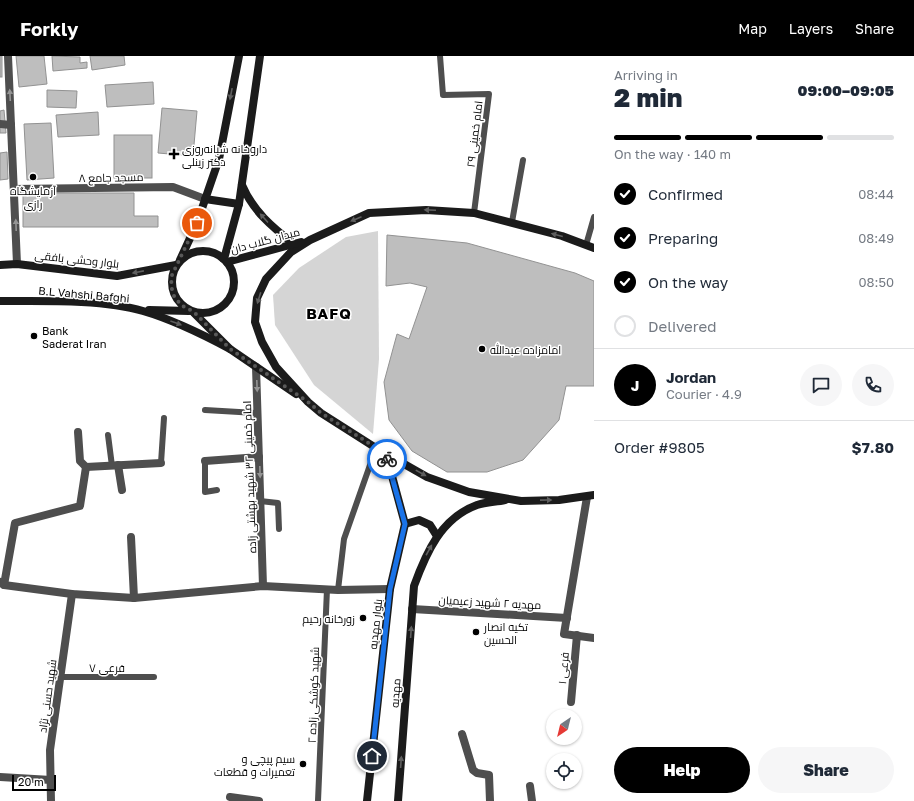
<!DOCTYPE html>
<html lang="en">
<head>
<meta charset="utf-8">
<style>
	:root { --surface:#fff; --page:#f6f6f7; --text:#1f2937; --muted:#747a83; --line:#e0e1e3; --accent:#000 }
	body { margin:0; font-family:"Golos Text",Cairo,sans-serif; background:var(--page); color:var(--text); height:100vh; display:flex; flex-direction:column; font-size:15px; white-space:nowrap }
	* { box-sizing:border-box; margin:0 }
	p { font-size:13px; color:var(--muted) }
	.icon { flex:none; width:22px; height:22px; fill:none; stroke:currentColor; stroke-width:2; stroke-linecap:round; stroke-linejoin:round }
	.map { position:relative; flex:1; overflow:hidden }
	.side { display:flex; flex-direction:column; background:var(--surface); width:320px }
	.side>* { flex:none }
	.needle { width:26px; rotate:215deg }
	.buttons { position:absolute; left:546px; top:653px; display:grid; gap:8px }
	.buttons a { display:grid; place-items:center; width:36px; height:36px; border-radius:50%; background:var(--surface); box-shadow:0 1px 3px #0004; font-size:20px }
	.scale { position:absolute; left:12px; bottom:10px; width:44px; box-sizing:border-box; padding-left:4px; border:2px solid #000; border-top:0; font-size:11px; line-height:14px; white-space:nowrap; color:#000; -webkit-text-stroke:3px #fff; paint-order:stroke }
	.pin { position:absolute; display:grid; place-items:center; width:34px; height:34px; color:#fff; margin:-17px; border:2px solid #fff; border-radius:50%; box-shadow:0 1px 4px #0007 }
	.courier { position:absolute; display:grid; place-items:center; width:40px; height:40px; margin:-20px; border:3px solid #1a73e8; border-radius:50%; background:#fff; color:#222; box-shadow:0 1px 5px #0007 }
	.head em { font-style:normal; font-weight:800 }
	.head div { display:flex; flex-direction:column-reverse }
	.head { display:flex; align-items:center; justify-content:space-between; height:68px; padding:0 20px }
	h1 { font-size:26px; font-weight:800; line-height:30px }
	.bar { display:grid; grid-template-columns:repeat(4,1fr); gap:6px 4px; align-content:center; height:48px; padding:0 20px }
	.bar i { height:5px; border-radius:3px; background:var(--line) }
	.bar .on { background:var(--accent) }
	.bar p { grid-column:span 4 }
	.line { display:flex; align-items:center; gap:10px; padding:0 20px; border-top:1px solid var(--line) }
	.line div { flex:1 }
	.round { display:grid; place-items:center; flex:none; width:42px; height:42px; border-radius:21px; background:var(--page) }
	ol { padding:0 20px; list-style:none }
	li { display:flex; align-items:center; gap:12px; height:44px }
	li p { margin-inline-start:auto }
	li .icon { padding:4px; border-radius:50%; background:var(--accent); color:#fff; stroke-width:4 }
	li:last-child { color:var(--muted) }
	li i { width:22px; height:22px; border:2px solid var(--line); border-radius:50% }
	.cta { display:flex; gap:8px; margin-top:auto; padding:8px 20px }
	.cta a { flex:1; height:46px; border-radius:24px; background:var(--accent); color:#fff; font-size:16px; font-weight:800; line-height:46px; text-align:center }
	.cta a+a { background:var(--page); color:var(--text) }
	header { display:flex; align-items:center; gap:24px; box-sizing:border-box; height:56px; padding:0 20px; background:var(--accent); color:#fff }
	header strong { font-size:19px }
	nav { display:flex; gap:22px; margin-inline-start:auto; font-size:14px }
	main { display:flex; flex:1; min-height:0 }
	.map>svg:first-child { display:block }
	.green { fill:#d5d5d5 }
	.building { fill:#bebebe; stroke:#929292 }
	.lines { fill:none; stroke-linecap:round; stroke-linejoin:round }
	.lane { stroke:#4e4e4e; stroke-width:6 }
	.street { stroke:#4e4e4e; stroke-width:8 }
	.secondary { stroke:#1b1b1b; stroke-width:8 }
	.oneway { fill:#5f5f5f }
	.oneway2 { fill:#959595 }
	.done { stroke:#595959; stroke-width:4; stroke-dasharray:0 7.2 }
	.route { stroke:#1a73e8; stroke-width:5 }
	.poi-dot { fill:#000; stroke:#fff; stroke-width:1.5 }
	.labels { text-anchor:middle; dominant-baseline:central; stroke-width:3; stroke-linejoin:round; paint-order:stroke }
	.street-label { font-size:11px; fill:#000; stroke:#fff }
	.poi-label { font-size:11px; fill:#000; stroke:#fff; text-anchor:start }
	.district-label { font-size:15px; font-weight:bold; letter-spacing:1px; fill:#000; stroke:#fff }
</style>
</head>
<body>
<header>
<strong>Forkly</strong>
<nav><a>Map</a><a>Layers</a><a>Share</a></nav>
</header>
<main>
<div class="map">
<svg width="594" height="745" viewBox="0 0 594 745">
	<rect width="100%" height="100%" fill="#fff"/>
	<polygon class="green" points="378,175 379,303 373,378 314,329 275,269 273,239 299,212 346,181"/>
	<g class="building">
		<rect x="0" y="0" width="2" height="21"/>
		<polygon points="16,0 44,0 47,28 19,31"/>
		<polygon points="52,0 80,1 80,7 87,6 87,12 53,15"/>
		<polygon points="90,0 124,0 125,9 92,14"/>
		<polygon points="153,26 154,48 107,51 105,29"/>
		<polygon points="47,34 77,35 76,52 47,51"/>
		<polygon points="162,52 197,55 193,100 158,97"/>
		<polygon points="4,54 6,77 0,77 0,55"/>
		<polygon points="98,56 99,79 58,81 56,59"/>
		<polygon points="51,67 54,122 27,124 24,68"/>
		<rect x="114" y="79" width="38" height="43"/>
		<polygon points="7,96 8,123 0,124 0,97"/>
		<polygon points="23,137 134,137 134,160 158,160 158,171 23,171"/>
		<polygon points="387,179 467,187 575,217 594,225 594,330 566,330 559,364 523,404 487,416 447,416 412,395 389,364 384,326 397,278 409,283 427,231 410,227 386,230"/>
	</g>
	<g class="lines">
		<g class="lane">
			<polyline points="440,0 443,39 489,38 474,157"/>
			<polyline points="512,166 523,104"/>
			<polyline points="586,189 594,161"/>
			<polyline points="205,354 258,357"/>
			<polyline points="108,379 112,410"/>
			<polyline points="205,405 205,436 217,434"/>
			<polyline points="161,407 164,362"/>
			<polyline points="260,445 278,447 279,473"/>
			<polyline points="338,534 344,483 376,392"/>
			<polyline points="60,621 154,621"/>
			<polyline points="318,745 327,533"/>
		</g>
		<g class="street">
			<polyline points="8,0 17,208"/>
			<polyline points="0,68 11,69"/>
			<polyline points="14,133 173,131 205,143"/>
			<polyline points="256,311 263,530"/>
			<polyline points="78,376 80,405 86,411"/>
			<polyline points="205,405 259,401"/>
			<polyline points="118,409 122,434"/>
			<polyline points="86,411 161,407"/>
			<polyline points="587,441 564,578 594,582"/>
			<polyline points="131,481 134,542"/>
			<polyline points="0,526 4,529 72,538 134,542 263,530 338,534 390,533"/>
			<polyline points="4,529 15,467 80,450 86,411"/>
			<polyline points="412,553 567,562"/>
			<polyline points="571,646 577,579"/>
			<polyline points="462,678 473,714 477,717 489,719 490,745"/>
			<polyline points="0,721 51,724"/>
			<polyline points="530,730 532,745"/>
			<polyline points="230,741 259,745"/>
			<polyline points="51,745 50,694 72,538"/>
		</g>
		<g class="secondary">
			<path d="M 242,129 C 253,155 272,171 294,188"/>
			<polyline points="205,143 239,148"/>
			<polyline points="594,192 562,180 474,157 426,154 369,157 310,184 291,196 266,223 257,242 255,266 262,286 276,311 308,346 321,357 376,392 427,421 469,436 521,445 559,444 594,439"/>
			<circle cx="203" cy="226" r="31"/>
			<polyline points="224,203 239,148 260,0"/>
			<polyline points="180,204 197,167 219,103 239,0"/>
			<polyline points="227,206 301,186"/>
			<polyline points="0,209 17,208 117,220 176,209"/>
			<path d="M 0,245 C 42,245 103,243 143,255 C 174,264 202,278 230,293"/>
			<polyline points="149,254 189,255"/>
			<polyline points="194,257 230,293 296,338"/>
			<polyline points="405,468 419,464 430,469 437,480"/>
			<polyline points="367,745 390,533 405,468 386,398"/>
			<path d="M 398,745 L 414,530 C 426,497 441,462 477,449 C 486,446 496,446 505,444"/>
		</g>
	</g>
	<defs><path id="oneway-solid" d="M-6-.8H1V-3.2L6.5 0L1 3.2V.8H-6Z"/></defs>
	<g class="oneway">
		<use href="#oneway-solid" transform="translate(231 38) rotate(101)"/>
		<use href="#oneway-solid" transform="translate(430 154) rotate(-177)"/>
		<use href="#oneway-solid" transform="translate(264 162) rotate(-132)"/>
		<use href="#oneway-solid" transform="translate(356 163) rotate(157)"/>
		<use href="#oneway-solid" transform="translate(557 179) rotate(-165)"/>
		<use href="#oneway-solid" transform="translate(138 216) rotate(169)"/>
		<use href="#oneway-solid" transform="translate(259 242) rotate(107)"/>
		<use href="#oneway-solid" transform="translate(176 267) rotate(20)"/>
		<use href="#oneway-solid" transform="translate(421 417) rotate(29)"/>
		<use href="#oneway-solid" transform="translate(546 444) rotate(-1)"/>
		<use href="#oneway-solid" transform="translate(429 494) rotate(-61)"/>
		<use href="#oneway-solid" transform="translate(411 576) rotate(-86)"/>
		<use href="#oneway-solid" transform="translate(401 706) rotate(-86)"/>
	</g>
	<g class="oneway2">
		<use href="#oneway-solid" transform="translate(10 39) rotate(-93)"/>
		<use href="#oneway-solid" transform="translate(16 169) rotate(-92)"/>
		<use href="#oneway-solid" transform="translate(257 330) rotate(88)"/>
		<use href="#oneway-solid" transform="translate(260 416) rotate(88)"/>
	</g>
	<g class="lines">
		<polyline class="done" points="197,167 172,219 171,230 174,240 181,249 194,256 230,293 308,346 321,357 386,398 387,403"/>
		<polyline class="route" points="372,700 390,533 405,468 387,403"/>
	</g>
	<g class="poi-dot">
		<path d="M172 92h4v4h4v4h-4v4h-4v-4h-4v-4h4z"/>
		<circle cx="33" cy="121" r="4"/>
		<circle cx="34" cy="280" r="4"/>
		<circle cx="482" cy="293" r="4"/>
		<circle cx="363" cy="562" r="4"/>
		<circle cx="476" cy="576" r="4"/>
		<circle cx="303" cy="708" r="4"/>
	</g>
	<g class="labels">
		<g class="street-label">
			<text transform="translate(474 78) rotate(-83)">امام خمینی ۲۹</text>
			<text transform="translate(111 121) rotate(-1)">مسجد جامع ۸</text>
			<text transform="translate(265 184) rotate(-15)">میدان گلاب دان</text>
			<text transform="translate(77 203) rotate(6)">بلوار وحشی بافقی</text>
			<text transform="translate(84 238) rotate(5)">B.L Vahshi Bafghi</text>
			<text transform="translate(249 421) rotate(-92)">امام خمینی ۳۲ شهید بهشتی زاده</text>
			<text transform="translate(490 546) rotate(3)">مهدیه ۲ شهید زعیمیان</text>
			<text transform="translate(375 568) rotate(-84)">بلوار مهدیه</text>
			<text x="107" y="611">فرعی ۷</text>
			<text transform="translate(563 612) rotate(-85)">فرعی ۱</text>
			<text transform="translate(395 637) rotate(-86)">مهدیه</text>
			<text transform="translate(313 639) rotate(-88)">شهید کوشکی زاده ۲</text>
			<text transform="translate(47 640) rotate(-82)">شهید حسنی نژاد</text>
		</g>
		<g class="poi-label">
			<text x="182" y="92">داروخانه شبانه‌روزی<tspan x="182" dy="13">دکتر زینلی</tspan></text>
			<text x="33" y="134" text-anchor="middle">آزمایشگاه<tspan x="33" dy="13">رازی</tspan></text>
			<text x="42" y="274">Bank<tspan x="42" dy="13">Saderat Iran</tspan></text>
			<text x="490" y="293">امامزاده عبدالله</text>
			<text x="355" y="562" text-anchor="end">زورخانه رحیم</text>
			<text x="484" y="570">تکیه انصار<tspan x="484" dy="13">الحسین</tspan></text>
			<text x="295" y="702" text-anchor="end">سیم پیچی و<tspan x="295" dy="13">تعمیرات و قطعات</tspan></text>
		</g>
		<g class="district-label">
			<text x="329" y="257">BAFQ</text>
		</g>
	</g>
</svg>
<div class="buttons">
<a><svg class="needle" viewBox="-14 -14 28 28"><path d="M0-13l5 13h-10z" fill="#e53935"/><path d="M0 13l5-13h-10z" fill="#747a83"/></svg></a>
<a><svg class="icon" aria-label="locate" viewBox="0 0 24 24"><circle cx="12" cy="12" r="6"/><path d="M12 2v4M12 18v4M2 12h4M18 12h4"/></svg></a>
</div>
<div class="scale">20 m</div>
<div class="pin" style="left:197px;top:167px;background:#ea580c"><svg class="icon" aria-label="bag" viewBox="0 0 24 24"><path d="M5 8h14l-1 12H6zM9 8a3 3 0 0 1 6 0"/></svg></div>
<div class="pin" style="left:372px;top:700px;background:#1f2937"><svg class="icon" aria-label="home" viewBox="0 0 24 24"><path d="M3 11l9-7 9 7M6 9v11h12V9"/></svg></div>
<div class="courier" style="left:387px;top:403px"><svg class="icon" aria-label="bike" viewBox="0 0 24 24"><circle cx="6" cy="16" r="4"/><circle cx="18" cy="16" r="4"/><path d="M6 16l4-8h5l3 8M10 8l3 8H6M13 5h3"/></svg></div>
</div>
<section class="side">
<div class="head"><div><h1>2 min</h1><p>Arriving in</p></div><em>09:00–09:05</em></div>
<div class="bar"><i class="on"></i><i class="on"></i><i class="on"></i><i></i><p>On the way · 140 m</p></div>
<ol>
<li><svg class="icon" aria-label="check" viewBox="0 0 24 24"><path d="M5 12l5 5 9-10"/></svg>Confirmed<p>08:44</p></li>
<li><svg class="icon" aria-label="check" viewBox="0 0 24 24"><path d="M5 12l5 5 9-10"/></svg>Preparing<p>08:49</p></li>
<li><svg class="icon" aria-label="check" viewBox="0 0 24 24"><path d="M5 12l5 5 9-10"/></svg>On the way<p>08:50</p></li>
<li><i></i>Delivered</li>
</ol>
<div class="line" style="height:72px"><b class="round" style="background:var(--accent);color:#fff">J</b><div><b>Jordan</b><p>Courier · 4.9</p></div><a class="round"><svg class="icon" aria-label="chat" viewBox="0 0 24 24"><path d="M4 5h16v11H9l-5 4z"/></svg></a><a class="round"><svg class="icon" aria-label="phone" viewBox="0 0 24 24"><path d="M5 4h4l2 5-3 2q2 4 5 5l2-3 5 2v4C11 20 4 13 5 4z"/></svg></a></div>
<div class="line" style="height:52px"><div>Order #9805</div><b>$7.80</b></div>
<div class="cta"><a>Help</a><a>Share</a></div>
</section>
</main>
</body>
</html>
